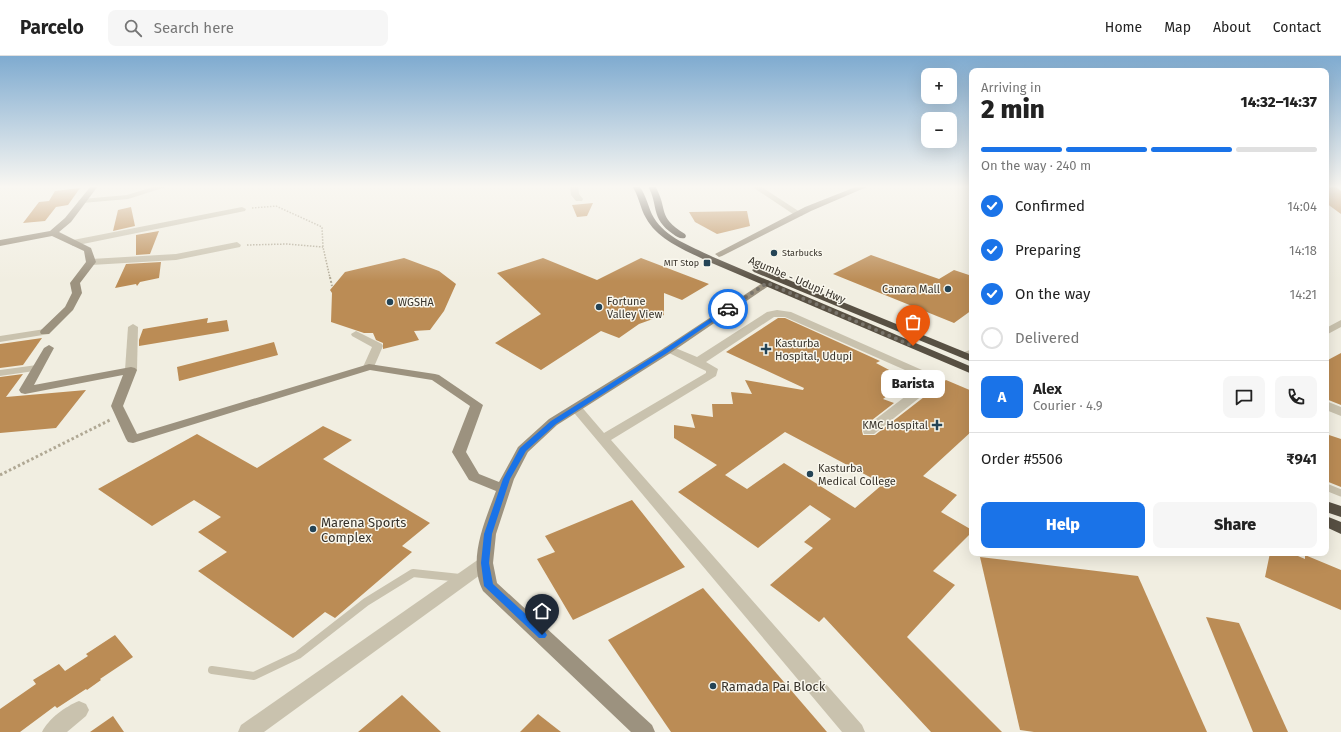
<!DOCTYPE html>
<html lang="en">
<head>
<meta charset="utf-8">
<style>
	:root { --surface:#fff; --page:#f6f6f6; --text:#222; --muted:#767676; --line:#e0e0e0; --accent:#1a73e8 }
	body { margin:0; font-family:"Fira Sans",sans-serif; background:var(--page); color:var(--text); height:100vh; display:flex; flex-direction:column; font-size:15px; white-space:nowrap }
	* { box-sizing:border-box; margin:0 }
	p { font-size:13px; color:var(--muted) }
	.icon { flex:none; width:22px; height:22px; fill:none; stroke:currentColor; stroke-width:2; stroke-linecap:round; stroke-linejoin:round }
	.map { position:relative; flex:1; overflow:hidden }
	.drawer { position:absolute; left:969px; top:12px; width:360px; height:488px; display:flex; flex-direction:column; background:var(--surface); border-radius:8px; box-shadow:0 4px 16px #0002 }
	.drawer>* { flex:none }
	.buttons { position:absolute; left:921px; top:12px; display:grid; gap:8px }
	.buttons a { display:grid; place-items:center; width:36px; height:36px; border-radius:8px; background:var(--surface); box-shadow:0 4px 16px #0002; font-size:20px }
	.pin { position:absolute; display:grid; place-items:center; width:34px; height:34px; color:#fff; margin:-41px -17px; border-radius:50% 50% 50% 0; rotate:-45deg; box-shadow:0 0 4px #0007 }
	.pin .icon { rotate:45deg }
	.courier { position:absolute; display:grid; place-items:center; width:40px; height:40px; margin:-20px; border:3px solid #1a73e8; border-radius:50%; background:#fff; color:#222; box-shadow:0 1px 5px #0007 }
	.bubble { position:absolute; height:28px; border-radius:8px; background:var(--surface); box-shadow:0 4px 16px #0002; font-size:13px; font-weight:800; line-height:28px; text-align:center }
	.head em { font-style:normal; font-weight:800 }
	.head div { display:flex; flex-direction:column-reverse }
	.head { display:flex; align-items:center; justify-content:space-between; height:68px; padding:0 12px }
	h1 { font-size:26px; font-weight:800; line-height:30px }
	.bar { display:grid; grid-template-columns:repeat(4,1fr); gap:6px 4px; align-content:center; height:48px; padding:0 12px }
	.bar i { height:5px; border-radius:3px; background:var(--line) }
	.bar .current { background:var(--accent) }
	.bar p { grid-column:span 4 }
	.line { display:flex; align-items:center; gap:10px; padding:0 12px; border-top:1px solid var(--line) }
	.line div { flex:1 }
	.round { display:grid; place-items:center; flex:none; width:42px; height:42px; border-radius:8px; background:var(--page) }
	ol { padding:0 12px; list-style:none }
	li { display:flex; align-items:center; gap:12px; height:44px }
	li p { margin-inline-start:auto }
	li .icon { padding:4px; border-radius:50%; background:var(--accent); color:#fff; stroke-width:4 }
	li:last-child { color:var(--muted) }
	li i { width:22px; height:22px; border:2px solid var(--line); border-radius:50% }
	.cta { display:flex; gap:8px; margin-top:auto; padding:8px 12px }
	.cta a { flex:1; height:46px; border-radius:8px; background:var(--accent); color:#fff; font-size:16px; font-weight:800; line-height:46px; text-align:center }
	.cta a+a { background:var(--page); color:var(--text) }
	header { display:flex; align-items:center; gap:24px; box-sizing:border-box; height:56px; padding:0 20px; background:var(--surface); border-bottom:1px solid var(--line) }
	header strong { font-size:19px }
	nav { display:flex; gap:22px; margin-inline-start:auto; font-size:14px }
	.search { width:280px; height:36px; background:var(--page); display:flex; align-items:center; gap:10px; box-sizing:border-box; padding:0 14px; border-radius:8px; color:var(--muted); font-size:15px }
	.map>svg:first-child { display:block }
	.building { fill:#bb8c55; fill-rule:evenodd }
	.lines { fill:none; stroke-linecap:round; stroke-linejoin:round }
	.path-far2 { stroke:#b0a894; stroke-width:1.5; stroke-dasharray:1.5 1.5; stroke-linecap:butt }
	.path-far1 { stroke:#b0a894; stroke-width:2; stroke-dasharray:2 2; stroke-linecap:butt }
	.path { stroke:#b0a894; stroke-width:3; stroke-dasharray:2.5 2.5; stroke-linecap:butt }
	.lane-far2 { stroke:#c9c2ae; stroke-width:5.5 }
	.lane-far1 { stroke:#c9c2ae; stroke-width:7 }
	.lane { stroke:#c9c2ae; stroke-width:8 }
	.street { fill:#c9c2ae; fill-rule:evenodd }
	.secondary { fill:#9c927f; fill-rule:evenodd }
	.highway { fill:#585043; fill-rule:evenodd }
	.route { fill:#1a73e8 }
	.done { stroke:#79746b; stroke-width:4; stroke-dasharray:0 7.2 }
	.poi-dot { fill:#244456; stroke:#f9f7ed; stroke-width:1.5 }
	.labels { text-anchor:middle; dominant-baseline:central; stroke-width:3; stroke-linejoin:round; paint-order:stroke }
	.far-poi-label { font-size:9px; fill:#38332b; stroke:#f9f7ed; text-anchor:start }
	.street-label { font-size:11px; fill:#38332b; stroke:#f9f7ed }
	.poi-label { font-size:11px; fill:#38332b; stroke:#f9f7ed; text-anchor:start }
	.near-poi-label { font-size:13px; fill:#38332b; stroke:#f9f7ed; text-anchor:start }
</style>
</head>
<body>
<header>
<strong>Parcelo</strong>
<div class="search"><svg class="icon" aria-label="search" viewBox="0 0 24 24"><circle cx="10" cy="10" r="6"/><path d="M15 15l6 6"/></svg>Search here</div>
<nav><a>Home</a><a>Map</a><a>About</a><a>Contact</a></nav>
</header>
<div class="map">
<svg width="1341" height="676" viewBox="0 0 1341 676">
	<rect width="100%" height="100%" fill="#f1eee1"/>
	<g class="building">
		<polygon points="1326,130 1335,130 1341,135 1341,158 1326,147"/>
		<polygon points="80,132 68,149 56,151 45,165 23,167 39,146 49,145 55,135"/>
		<polygon points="593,147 587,160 577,161 572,149"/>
		<polygon points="131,151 135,170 113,175 118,154"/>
		<polygon points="747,155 750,170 717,178 695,166 689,156"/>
		<polygon points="159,175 150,198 136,199 136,179"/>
		<polygon points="871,199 939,223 954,214 972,220 972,254 954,267 833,218"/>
		<polygon points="404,202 439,215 456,228 444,255 430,274 414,275 419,284 383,293 383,287 376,284 373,277 364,277 331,266 332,237 330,234 345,216"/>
		<polygon points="543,202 597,224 641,202 709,228 682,244 664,237 664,259 639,268 619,282 601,275 541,314 495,287 541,258 497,217"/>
		<polygon points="161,206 159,222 140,226 137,230 136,228 115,232 126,208"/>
		<polygon points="208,262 207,267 227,264 229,275 139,290 139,284 143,273"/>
		<path d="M 778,262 L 785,262 L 880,305 L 876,307 L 908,324 L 883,343 L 894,347 L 863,371 L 862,375 L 863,379 L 875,379 L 946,324 L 972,335 L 972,375 L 923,420 L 957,439 L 941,456 L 972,474 L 972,476 L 933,515 L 955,529 L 907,581 L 1002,676 L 931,676 L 824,561 L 819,566 L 770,529 L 813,492 L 804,486 L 831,463 L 810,449 L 758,492 L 678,436 L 717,409 L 674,382 L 674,369 L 695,372 L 691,358 L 713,361 L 712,348 L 733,348 L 731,336 L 752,338 L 745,324 L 803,334 L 804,332 L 726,296 ZM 785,376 L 883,428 L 855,452 L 784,407 L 747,433 L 725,419 Z"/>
		<polygon points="42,282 23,309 0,312 0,288"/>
		<polygon points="274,286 278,299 179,325 177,311"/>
		<polygon points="1341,297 1341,349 1326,343 1326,305"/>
		<polygon points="23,318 6,341 86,334 56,372 0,377 0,321"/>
		<polygon points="323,370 352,384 323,403 430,467 402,490 412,496 335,562 325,556 293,582 198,515 227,496 198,476 221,461 194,444 152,470 98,433 197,378 257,412"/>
		<polygon points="1326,378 1341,383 1341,431 1326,425"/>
		<polygon points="632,444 685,511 573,564 537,503 555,496 545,480"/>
		<polygon points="1270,497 1291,497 1305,503 1305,499 1341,514 1341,554 1265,521"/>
		<polygon points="980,501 1138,520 1207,676 1034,676 1020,674"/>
		<polygon points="703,532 827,676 671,676 608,584"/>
		<polygon points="1206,561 1239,567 1288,676 1253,676"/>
		<polygon points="115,579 133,601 100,623 101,624 87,634 86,633 57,652 55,650 20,676 0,676 0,653 36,628 33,624 59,608 65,615 88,600 86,598"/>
		<polygon points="402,639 441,676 358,676"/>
		<polygon points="538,658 561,676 520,676"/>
		<polygon points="113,660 124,676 90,676"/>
	</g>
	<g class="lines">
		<g class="path-far2">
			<polyline points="252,152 276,150 322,171 323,191 330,222"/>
			<polyline points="247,189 287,188 323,191"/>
		</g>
		<polyline class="path-far1" points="330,221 332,230"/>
		<polyline class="path" points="0,419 110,364"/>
		<polyline class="lane-far2" points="964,299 972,296"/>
		<polyline class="lane-far1" points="1326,431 1341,437"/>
		<polyline class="lane" points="212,614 254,620 298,599 366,546 413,517 460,522"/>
		<g class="street">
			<polygon points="156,130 169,130 128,143 82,147 78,145 82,143 127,139"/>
			<polygon points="570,130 578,130 579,138 583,143 582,145 576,145 571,139"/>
			<polygon points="751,130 760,130 803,158 802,160 796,160"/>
			<polygon points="242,151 246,153 245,155 73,190 69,187 73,184"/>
			<polygon points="237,186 241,189 240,191 176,204 91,209 86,206 91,203 176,198"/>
			<polygon points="777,254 791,256 922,314 931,320 933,327 928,335 874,378 864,378 863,375 864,372 919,330 921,323 914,318 785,261 774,261 706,306 718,313 716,320 611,384 862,669 865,676 842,676 570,352 572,349 580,349 604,377 706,317 706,315 665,295 664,293 665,291 673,291 697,301 767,256"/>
			<polygon points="1341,264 1341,271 1326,279 1326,272"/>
			<polygon points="133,268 138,271 137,314 135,316 127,316 125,314 128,271"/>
			<polygon points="45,273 50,276 49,278 0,286 0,280"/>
			<polygon points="356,275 382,288 383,290 373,313 365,313 363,311 372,291 352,280 351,278"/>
			<polygon points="37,309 41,310 43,312 41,314 0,320 0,314"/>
			<polygon points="1326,345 1341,351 1341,360 1326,354"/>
			<polygon points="485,501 491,503 493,507 491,511 264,676 238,676 241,669 479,503"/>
			<path d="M 79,645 L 86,648 L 89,654 L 86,660 L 67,676 L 42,676 C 48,663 66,650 79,645 Z"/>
		</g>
		<g class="secondary">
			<polygon points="91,130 98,130 71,166 59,176 91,192 96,206 80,227 82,237 73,254 49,278 41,278 40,276 41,274 65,251 72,237 70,227 86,206 84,195 52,180 0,190 0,184 50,175 65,162"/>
			<polygon points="858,130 869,130 811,155 722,200 719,201 715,198 805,151"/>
			<path d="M 767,224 L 770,225 L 772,227 L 770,229 L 669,298 L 557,369 L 528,396 L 514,423 L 496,478 L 493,507 L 497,527 L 652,669 L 655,676 L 631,676 L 483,535 C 467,504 485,465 496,435 L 469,424 L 452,396 L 470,350 L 432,324 L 370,314 L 133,387 L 128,386 L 126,383 L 111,350 L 123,319 L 25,338 L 21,337 L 19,334 L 44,292 L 49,289 L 54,292 L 34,329 L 131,311 L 135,312 L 137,314 L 123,350 L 137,378 L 369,308 L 435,318 L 439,319 L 483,349 L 466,396 L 479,418 L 499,426 L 518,391 L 549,363 L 661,294 Z"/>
		</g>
		<g class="highway">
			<path d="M 632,130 L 639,130 C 647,140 648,152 654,162 C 666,182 693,191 713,201 L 972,311 L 972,318 L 707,205 C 685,194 658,184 646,162 C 640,152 639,140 632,130 Z"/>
			<path d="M 648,130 L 655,130 C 669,154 656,160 685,178 L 686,180 L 685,182 C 680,183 677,181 673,178 C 650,162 659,150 648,130 Z"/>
			<polygon points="757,211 972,299 972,306 754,216 752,214"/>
			<polygon points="1326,445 1341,450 1341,461 1326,456"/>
			<polygon points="1326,460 1341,466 1341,478 1326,471"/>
		</g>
	</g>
	<linearGradient id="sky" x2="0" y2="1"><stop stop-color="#7fabd0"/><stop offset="0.58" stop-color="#f9f7f2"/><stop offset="1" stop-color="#f9f7f2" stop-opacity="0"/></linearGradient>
	<rect width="1341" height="225" fill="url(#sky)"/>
	<polygon class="route" points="726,252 731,253 667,297 556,368 526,395 510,423 492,478 489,507 493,528 545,576 547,579 545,582 539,582 484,530 481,507 484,478 503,423 520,392 551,365 662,295"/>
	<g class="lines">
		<polyline class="done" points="728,253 767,227 913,290"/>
	</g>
	<g class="poi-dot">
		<circle cx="774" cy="197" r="4"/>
		<rect x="703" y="203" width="8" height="8" rx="2"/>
		<circle cx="948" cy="233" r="4"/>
		<circle cx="390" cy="246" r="4"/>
		<circle cx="599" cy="251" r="4"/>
		<path d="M764 287h4v4h4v4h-4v4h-4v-4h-4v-4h4z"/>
		<path d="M935 363h4v4h4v4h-4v4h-4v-4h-4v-4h4z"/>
		<circle cx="810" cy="418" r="4"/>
		<circle cx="313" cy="473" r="4"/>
		<circle cx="713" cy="630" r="4"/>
	</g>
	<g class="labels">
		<g class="far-poi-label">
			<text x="782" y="197">Starbucks</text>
			<text x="699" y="207" text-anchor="end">MIT Stop</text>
		</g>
		<g class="street-label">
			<text transform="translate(797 224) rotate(23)">Agumbe - Udupi Hwy</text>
		</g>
		<g class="poi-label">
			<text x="940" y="233" text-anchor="end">Canara Mall</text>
			<text x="607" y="245">Fortune<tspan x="607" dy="13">Valley View</tspan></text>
			<text x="398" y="246">WGSHA</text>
			<text x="775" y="287">Kasturba<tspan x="775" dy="13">Hospital, Udupi</tspan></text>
			<text x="928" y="369" text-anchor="end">KMC Hospital</text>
			<text x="818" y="412">Kasturba<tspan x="818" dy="13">Medical College</tspan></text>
		</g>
		<g class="near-poi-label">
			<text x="321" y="466">Marena Sports<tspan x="321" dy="15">Complex</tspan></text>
			<text x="721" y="630">Ramada Pai Block</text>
		</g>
	</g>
</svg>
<div class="buttons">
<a>+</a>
<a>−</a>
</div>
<div class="pin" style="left:913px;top:290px;background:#ea580c"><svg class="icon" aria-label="bag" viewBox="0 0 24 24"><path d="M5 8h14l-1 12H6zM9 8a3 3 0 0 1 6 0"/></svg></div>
<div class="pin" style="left:542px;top:579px;background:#1f2937"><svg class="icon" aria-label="home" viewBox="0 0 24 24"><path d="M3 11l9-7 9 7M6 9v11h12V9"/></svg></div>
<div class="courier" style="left:728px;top:253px"><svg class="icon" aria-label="car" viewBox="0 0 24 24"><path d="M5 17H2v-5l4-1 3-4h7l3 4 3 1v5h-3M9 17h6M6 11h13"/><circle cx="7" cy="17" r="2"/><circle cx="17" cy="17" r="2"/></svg></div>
<div class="bubble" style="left:881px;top:314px;width:64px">Barista</div>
<section class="drawer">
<div class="head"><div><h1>2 min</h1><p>Arriving in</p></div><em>14:32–14:37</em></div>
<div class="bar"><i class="current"></i><i class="current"></i><i class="current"></i><i></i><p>On the way · 240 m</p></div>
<ol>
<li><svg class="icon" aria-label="check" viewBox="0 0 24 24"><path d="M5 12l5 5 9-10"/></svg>Confirmed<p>14:04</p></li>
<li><svg class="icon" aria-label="check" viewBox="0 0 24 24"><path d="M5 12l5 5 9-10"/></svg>Preparing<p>14:18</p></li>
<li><svg class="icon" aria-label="check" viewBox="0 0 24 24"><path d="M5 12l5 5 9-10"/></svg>On the way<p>14:21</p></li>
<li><i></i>Delivered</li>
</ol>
<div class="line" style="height:72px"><b class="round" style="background:var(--accent);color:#fff">A</b><div><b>Alex</b><p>Courier · 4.9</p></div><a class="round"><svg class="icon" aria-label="chat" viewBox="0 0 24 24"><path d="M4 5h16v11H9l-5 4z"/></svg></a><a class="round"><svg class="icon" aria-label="phone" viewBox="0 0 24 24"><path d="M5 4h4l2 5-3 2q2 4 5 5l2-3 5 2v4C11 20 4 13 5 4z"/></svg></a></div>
<div class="line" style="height:52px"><div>Order #5506</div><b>₹941</b></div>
<div class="cta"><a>Help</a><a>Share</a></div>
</section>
</div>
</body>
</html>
